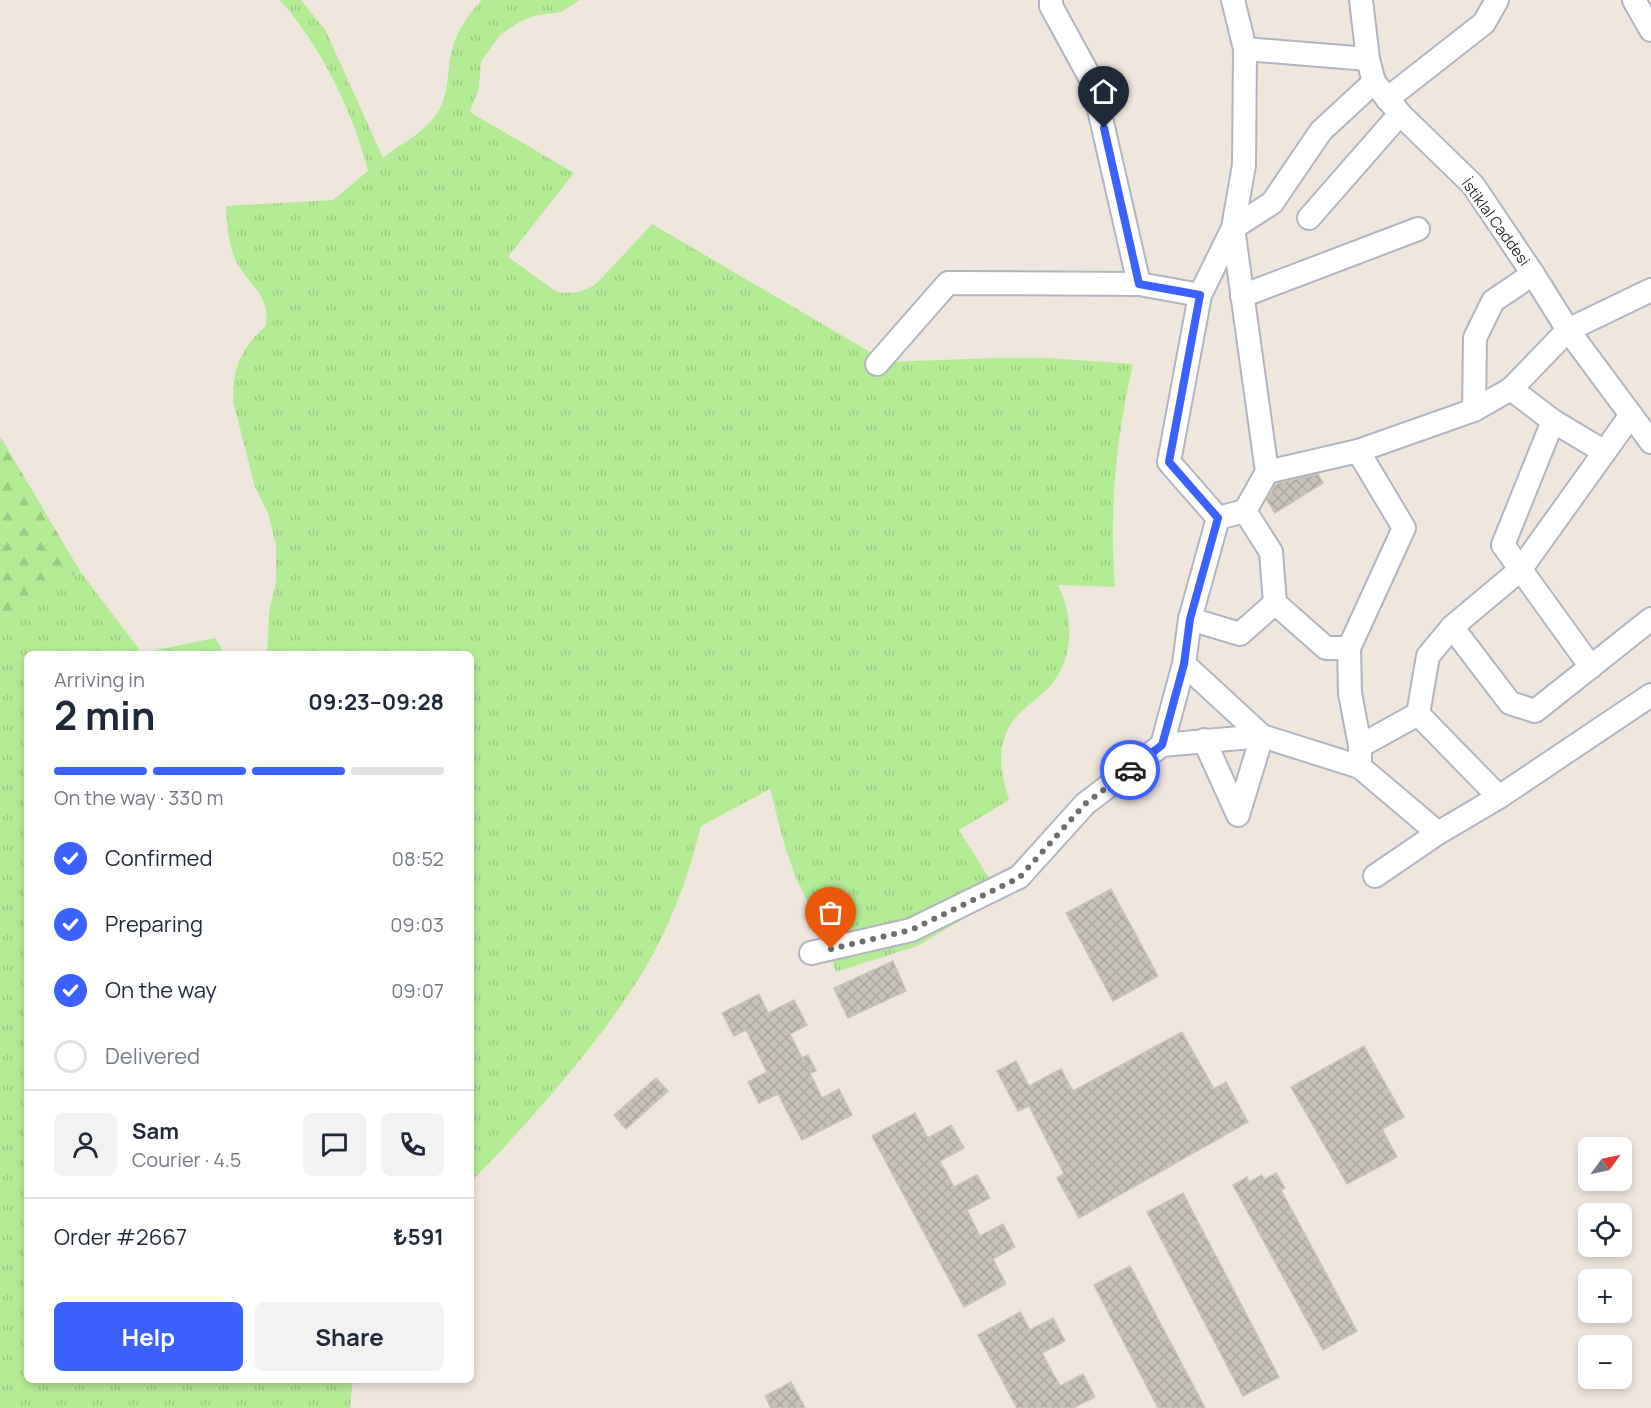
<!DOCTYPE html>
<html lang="en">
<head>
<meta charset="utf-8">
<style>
	:root { --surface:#fff; --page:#f2f2f3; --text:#1f2937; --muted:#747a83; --line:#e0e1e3; --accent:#3b61ff }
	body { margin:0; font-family:Manrope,sans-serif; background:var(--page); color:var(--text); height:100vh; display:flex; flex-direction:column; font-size:22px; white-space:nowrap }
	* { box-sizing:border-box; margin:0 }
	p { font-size:20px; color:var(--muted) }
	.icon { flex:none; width:33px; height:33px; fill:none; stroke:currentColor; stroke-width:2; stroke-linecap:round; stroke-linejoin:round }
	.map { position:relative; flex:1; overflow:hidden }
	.drawer { position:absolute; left:24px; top:651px; width:450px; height:732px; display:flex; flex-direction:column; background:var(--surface); border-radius:9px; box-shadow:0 3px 9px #0003 }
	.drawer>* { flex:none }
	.needle { width:39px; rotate:57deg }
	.buttons { position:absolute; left:1578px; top:1137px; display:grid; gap:12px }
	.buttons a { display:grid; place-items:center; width:54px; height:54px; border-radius:9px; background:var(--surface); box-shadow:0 3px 9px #0003; font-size:30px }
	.pin { position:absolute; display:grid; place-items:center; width:51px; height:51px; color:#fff; margin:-62px -26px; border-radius:50% 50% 50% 0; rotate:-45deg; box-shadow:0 0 6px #0007 }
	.pin .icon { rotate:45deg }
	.courier { position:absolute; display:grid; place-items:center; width:60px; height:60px; margin:-30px; border:4px solid #3b61ff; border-radius:50%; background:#fff; color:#222; box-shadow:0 2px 8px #0007 }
	.head em { font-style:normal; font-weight:700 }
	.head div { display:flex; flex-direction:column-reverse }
	.head { display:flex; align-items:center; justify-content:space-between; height:102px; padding:0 30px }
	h1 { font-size:39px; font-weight:700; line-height:45px }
	.bar { display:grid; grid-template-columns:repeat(4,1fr); gap:9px 6px; align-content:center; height:72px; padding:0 30px }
	.bar i { height:8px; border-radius:4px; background:var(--line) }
	.bar .active { background:var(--accent) }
	.bar p { grid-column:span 4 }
	.line { display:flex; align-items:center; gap:15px; padding:0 30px; border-top:2px solid var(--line) }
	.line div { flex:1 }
	.round { display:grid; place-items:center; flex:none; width:63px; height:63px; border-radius:9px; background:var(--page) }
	ol { padding:0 30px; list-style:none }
	li { display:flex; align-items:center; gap:18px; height:66px }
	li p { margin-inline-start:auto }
	li .icon { padding:6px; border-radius:50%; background:var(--accent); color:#fff; stroke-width:4 }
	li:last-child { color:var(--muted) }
	li i { width:33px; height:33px; border:3px solid var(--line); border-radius:50% }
	.button { display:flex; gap:12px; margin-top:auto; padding:12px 30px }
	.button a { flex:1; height:69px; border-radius:9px; background:var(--accent); color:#fff; font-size:24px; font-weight:700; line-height:69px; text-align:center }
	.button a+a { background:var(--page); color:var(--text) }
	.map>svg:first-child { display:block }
	.grass { fill:url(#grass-tufts) }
	.forest { fill:url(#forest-firs) }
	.building { fill:url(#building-cross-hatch); stroke:#cbc4b7; stroke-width:1.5 }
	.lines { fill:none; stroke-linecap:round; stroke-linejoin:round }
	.minor-casing { stroke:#b1b4c1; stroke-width:26 }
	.minor { stroke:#fff; stroke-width:22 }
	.done { stroke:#706d6a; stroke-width:6; stroke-dasharray:0 10.8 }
	.route { stroke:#3b61ff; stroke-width:8 }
	.labels { text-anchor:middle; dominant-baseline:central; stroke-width:6; stroke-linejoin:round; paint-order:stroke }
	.street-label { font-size:15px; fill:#2c2c2c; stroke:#fff }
</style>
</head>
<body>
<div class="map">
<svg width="1651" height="1408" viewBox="0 0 1651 1408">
	<defs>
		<pattern id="grass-tufts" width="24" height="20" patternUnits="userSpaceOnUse" patternTransform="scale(1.5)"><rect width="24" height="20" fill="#b3eb95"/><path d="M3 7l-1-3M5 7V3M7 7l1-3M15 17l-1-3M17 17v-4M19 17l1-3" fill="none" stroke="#9aca81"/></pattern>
		<pattern id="forest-firs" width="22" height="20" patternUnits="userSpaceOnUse" patternTransform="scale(1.5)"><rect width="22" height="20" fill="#b3eb95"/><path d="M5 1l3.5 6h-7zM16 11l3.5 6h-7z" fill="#9aca81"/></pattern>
		<pattern id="building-cross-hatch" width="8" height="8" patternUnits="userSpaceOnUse" patternTransform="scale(1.5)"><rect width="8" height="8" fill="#c7c2b9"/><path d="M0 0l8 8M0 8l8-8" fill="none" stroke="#aba79f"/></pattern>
	</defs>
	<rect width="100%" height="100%" fill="#efe7de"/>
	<g class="grass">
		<path d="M 280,0 L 301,0 L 326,31 L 383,158 C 402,142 426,133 439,110 C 448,94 447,78 450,60 C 453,37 465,17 482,0 L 580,0 L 561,12 L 534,16 L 521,21 L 500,35 L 481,62 L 479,88 L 470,112 L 574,173 L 508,257 L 554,290 L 562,293 L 579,292 L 593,286 L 599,281 L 652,224 L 887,362 L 994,358 L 1048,358 L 1133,364 C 1116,438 1109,510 1115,587 L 1058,585 C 1076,622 1074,667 1041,695 C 1026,707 1012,717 1005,736 C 997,759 1003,778 1009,800 L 959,830 L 1001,897 L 917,946 L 836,972 L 825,938 L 796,878 L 785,847 L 770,789 L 701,826 C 693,857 684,887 671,917 C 652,962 625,1002 595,1041 C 556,1090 516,1137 471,1181 L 471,654 L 267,654 L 269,612 L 276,582 L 276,545 L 268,513 L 255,487 L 234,405 C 230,373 241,347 266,326 C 270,294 249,286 236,261 C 228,244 227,225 226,206 L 333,200 L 368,171 C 351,107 323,50 280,0 Z"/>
		<polygon points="80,571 142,653 215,638 225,654 27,654 27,1380 353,1380 350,1408 0,1408 0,618"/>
	</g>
	<polygon class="forest" points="0,436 80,571 0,618"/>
	<g class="building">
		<polygon points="1318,474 1323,483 1275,513 1267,500 1275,486 1279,483"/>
		<polygon points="1111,889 1158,976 1113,1001 1066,913"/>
		<polygon points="893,961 906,991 848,1018 834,988"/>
		<polygon points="759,994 768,1013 794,1000 807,1025 790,1034 802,1058 808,1055 816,1071 810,1073 822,1098 839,1089 852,1115 802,1140 778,1094 759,1103 748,1082 767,1072 746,1030 734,1036 722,1013"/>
		<polygon points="1182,1032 1214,1089 1226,1082 1248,1122 1079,1218 1057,1178 1064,1174 1029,1106 1018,1111 997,1071 1016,1061 1029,1086 1061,1069 1073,1091"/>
		<polygon points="1364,1046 1404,1117 1382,1129 1397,1157 1347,1184 1291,1087"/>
		<polygon points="656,1078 668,1091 626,1129 614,1115"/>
		<polygon points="915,1113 928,1138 951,1125 964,1148 940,1161 954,1187 977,1175 990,1198 967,1210 980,1236 1003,1224 1015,1247 993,1259 1006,1284 964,1307 872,1136"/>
		<polygon points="1276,1173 1285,1188 1281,1190 1357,1331 1323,1350 1233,1185 1247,1177 1249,1182 1262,1175 1264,1180"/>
		<polygon points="1183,1193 1279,1377 1243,1396 1147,1212"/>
		<polygon points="1130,1266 1174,1349 1205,1408 1158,1408 1094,1285"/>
		<polygon points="1020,1312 1030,1330 1053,1318 1065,1341 1042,1353 1060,1386 1083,1374 1095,1397 1073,1408 1017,1408 978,1335"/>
		<polygon points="791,1382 805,1408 771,1408 765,1396"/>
	</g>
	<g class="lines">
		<defs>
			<g id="minor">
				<polyline points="1051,0 1051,6 1093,83 1139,284"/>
				<polyline points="1361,0 1368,59 1374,82 1400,114 1473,185 1533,274 1568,330 1651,442"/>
				<polyline points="1634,0 1651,30"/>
				<polyline points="1245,49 1368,59"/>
				<polyline points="1387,99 1484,23 1497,0"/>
				<polyline points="1309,218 1400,114"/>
				<polyline points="1200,295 1169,462 1218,518"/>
				<polyline points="1242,296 1418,229"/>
				<polyline points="877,364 948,283 1139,284 1200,295 1233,228 1272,203 1321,131 1374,82"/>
				<polyline points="1511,389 1553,421 1603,451"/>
				<polyline points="1474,410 1475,338 1493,301 1533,274"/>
				<polyline points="1553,421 1503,545 1591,667"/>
				<polyline points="1358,451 1404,528 1349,648 1350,693 1360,746 1360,767"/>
				<polyline points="1267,472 1358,451 1474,410 1511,389 1568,330 1651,290"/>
				<polyline points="1245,511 1271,552 1275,603 1326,648 1349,648"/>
				<polyline points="1190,619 1240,634 1275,603"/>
				<polyline points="1452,627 1510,703 1535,711 1651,619"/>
				<polyline points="1184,664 1262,736 1360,767 1438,833"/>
				<polyline points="1418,714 1499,797"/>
				<polyline points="1162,745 1262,736 1238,815 1204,740"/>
				<polyline points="1360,746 1418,714 1428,656 1452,627 1520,570 1631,415"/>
				<polyline points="1375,876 1438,833 1499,797 1651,695"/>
				<polyline points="811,953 911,930 1019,877 1085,804 1162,745 1184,664 1190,619 1218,518 1245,511 1267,472 1233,228 1244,165 1245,49 1233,0"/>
			</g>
		</defs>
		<use href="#minor" class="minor-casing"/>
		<use href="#minor" class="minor"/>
	</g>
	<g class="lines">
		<polyline class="done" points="831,949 911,930 1019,878 1085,804 1130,770"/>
		<polyline class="route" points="1104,128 1139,284 1200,295 1169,462 1218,518 1190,619 1184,664 1162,745 1130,770"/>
	</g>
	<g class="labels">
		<g class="street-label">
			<text transform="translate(1496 222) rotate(54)">İstiklal Caddesi</text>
		</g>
	</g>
</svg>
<div class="buttons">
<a><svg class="needle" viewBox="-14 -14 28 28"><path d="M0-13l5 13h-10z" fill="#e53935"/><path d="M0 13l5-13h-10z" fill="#747a83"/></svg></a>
<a><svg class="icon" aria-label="locate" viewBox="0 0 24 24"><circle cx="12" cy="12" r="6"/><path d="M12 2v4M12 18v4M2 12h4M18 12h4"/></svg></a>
<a>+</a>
<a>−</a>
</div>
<div class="pin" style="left:831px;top:949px;background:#ea580c"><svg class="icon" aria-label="bag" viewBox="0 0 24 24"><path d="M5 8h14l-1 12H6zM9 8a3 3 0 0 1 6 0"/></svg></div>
<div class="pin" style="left:1104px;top:128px;background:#1f2937"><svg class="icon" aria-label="home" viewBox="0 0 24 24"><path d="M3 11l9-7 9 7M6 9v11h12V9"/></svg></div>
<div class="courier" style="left:1130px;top:770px"><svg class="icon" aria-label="car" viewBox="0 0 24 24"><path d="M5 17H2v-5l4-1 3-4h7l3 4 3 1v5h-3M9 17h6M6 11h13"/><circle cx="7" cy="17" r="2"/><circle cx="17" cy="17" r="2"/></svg></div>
<section class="drawer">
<div class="head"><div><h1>2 min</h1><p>Arriving in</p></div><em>09:23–09:28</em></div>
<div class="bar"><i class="active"></i><i class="active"></i><i class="active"></i><i></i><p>On the way · 330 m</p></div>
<ol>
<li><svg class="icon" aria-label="check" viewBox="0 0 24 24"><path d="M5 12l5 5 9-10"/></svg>Confirmed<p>08:52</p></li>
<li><svg class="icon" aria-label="check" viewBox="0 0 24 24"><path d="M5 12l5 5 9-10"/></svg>Preparing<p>09:03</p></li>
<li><svg class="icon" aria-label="check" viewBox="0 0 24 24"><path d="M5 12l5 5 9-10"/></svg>On the way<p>09:07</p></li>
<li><i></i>Delivered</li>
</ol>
<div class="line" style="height:108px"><a class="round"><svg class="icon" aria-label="person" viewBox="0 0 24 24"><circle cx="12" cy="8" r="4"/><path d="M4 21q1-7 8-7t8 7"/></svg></a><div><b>Sam</b><p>Courier · 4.5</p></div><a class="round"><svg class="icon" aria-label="chat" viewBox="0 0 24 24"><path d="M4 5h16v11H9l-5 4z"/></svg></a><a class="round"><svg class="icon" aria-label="phone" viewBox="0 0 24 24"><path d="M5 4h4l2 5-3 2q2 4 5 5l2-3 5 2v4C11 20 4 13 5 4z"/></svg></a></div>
<div class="line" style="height:78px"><div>Order #2667</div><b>₺591</b></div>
<div class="button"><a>Help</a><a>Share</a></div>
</section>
</div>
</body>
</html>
